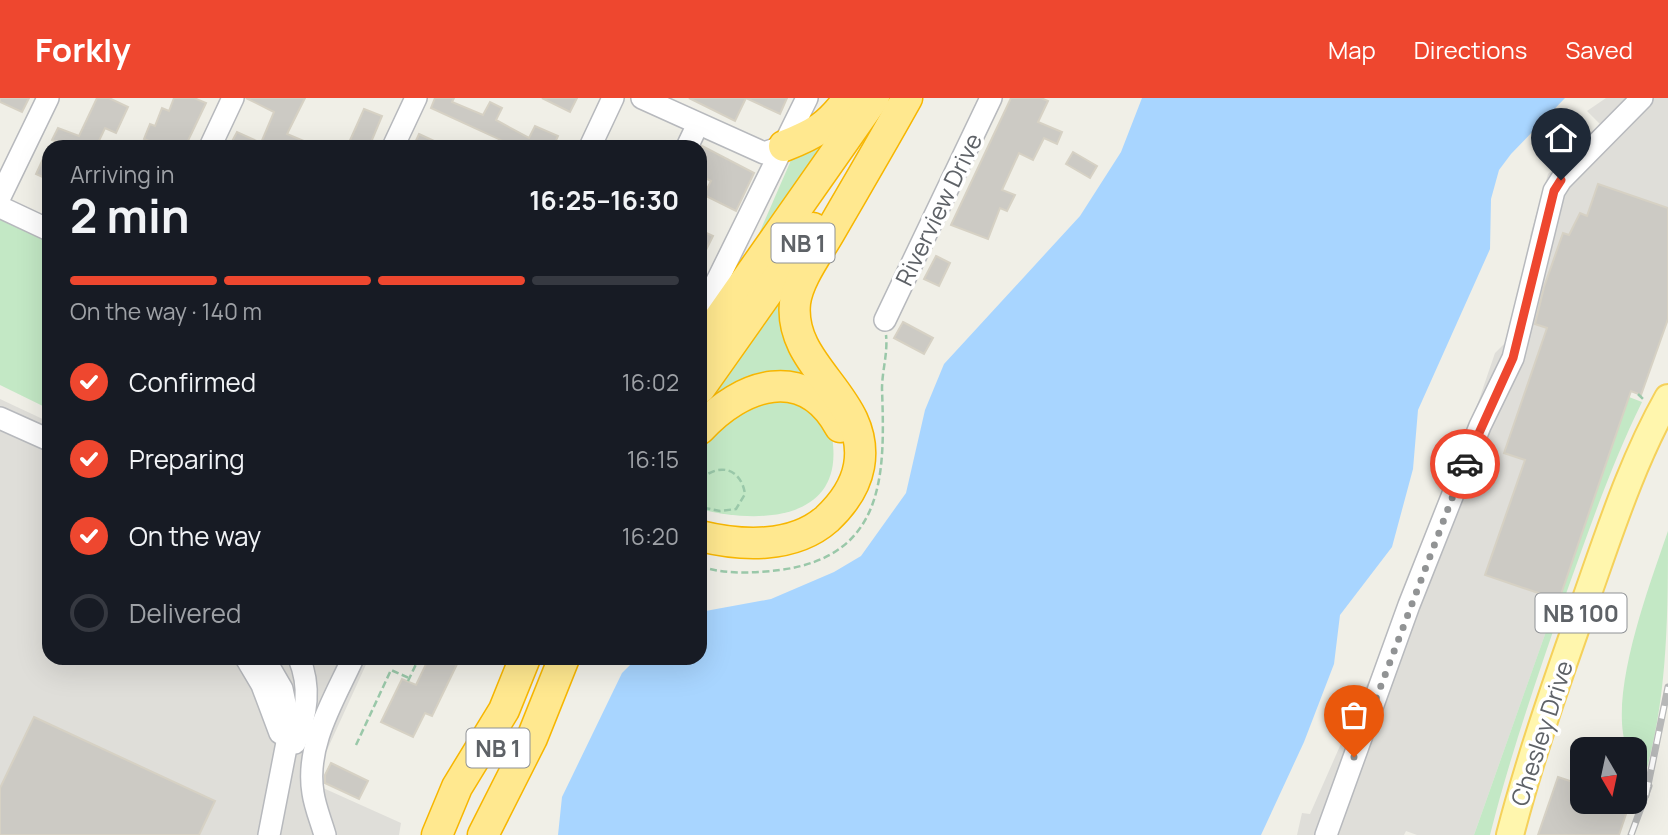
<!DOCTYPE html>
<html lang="en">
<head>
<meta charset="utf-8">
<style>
	:root { --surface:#171b24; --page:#242831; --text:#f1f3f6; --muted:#9ea1a6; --line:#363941; --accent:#ee472f }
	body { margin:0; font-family:Manrope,sans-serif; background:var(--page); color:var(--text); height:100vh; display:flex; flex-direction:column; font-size:26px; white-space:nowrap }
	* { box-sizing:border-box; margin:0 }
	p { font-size:23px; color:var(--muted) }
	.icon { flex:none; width:38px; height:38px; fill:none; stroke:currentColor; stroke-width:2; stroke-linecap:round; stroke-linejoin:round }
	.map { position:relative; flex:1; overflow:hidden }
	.drawer { position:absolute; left:42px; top:42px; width:665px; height:525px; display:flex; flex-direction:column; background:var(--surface); border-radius:21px; box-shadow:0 7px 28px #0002 }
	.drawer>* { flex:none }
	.needle { width:46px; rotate:171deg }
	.fabs { position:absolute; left:1570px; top:639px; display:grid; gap:14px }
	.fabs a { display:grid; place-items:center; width:77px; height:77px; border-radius:14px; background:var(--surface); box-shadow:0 7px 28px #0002; font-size:35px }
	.pin { position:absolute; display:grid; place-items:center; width:60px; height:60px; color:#fff; margin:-72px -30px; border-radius:50% 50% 50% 0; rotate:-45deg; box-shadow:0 0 7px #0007 }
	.pin .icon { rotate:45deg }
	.courier { position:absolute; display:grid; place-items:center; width:70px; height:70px; margin:-35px; border:5px solid #ee472f; border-radius:50%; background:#fff; color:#222; box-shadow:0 2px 9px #0007 }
	.overview em { font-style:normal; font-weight:700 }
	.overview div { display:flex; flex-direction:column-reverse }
	.overview { display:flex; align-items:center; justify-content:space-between; height:119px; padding:0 28px }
	h1 { font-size:46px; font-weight:700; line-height:52px }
	.bar { display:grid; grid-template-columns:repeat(4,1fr); gap:10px 7px; align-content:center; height:84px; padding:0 28px }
	.bar i { height:9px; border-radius:5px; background:var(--line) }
	.bar .active { background:var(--accent) }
	.bar p { grid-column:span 4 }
	ol { padding:0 28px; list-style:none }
	li { display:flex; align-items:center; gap:21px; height:77px }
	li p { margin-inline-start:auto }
	li .icon { padding:7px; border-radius:50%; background:var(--accent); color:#fff; stroke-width:4 }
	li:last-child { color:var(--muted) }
	li i { width:38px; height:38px; border:4px solid var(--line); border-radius:50% }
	header { display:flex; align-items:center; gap:42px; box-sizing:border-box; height:98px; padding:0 35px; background:var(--accent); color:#fff }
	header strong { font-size:33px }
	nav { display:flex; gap:38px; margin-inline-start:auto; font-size:24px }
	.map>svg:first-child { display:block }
	.industrial { fill:#dfded9 }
	.green { fill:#c3e8c5 }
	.water { fill:#a8d5ff }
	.building { fill:#cccac4; stroke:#d6d1c4; stroke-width:2 }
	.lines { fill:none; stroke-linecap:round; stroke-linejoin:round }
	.minor-casing { stroke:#b7b9bd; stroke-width:24 }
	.major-casing { stroke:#f5d15b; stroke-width:30 }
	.highway-casing { stroke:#f7b600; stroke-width:33 }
	.path { stroke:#9ac8a9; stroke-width:2.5; stroke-dasharray:7 3.5; stroke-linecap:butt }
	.minor { stroke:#fff; stroke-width:21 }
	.major { stroke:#fff6ad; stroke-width:26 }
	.highway { stroke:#ffe88f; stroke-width:30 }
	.rail-casing { stroke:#b7b8b8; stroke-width:7 }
	.rail { stroke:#fff; stroke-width:4.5; stroke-dasharray:13; stroke-linecap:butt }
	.done { stroke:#919394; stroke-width:7; stroke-dasharray:0 12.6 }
	.route { stroke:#ee472f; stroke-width:9 }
	.labels { text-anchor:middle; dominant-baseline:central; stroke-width:7; stroke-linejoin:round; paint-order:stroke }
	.shield { fill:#fff; stroke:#8e9195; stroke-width:2 }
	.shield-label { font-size:23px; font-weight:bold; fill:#5e6267 }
	.street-label { font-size:24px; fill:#5e6267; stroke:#fff }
</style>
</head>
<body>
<header>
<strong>Forkly</strong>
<nav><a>Map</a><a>Directions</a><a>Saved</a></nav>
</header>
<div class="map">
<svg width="1668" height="737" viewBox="0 0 1668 737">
	<rect width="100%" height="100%" fill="#f0efe7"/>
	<g class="industrial">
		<polygon points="1606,0 1668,0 1668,221 1641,297 1631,294 1474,737 1417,737 1406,733 1404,737 1297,737 1302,715 1310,716 1432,439 1495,255 1506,244 1534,146 1530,138 1548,76 1600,26 1587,13"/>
		<polygon points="0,301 49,324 49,560 369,560 312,685 401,725 399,737 0,737"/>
	</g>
	<g class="green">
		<polygon points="828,41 758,138 795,53"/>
		<polygon points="0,109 49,132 49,311 0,287"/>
		<polygon points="795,177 820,288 709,306"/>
		<path d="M 1629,299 L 1642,304 C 1612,365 1590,429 1567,493 C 1539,574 1511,654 1490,737 L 1474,737 Z"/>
		<path d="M 756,300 L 806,305 L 832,339 C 846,424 758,426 700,411 L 700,342 Z"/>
		<path d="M 1668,433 C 1668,524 1668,620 1635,707 L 1633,704 L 1634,651 L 1627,651 C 1607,598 1650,486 1668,433 Z"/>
	</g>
	<polygon class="water" points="1142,0 1565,0 1511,56 1499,72 1491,101 1490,151 1418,312 1413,371 1392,449 1340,517 1334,566 1304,644 1261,737 558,737 562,699 622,575 637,560 700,560 700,514 771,501 834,474 861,458 906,395 925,312 944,266 1080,118 1121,54"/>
	<g class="building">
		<polygon points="0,0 29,0 22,14 0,4"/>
		<polygon points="97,0 109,0 128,9 116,35 105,30 97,47 102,49 68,49 52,42 58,30 79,38"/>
		<polygon points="174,0 194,0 206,5 185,49 164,49 144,41 150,26 155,28 162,10 169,13"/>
		<polygon points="246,0 305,0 287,36 318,49 229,49 237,34 261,45 274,14"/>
		<polygon points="435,0 454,0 452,4 483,17 490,4 502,10 496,22 529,40 535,28 558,38 553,49 516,49 431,10"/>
		<polygon points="542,0 577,0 570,14"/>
		<polygon points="689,0 787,0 780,16 746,0 735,23"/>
		<polygon points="1011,0 1041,0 1048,3 1038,24 1062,34 1057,46 1044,40 1033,62 1019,55 1002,92 1015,97 1007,113 1000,110 988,141 951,127"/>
		<polygon points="364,11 382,18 369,49 347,49"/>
		<polygon points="419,36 447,49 413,49"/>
		<polygon points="49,48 49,82 36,76"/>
		<polygon points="702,48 754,75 736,113 704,97 711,83 700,77"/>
		<polygon points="1073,54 1097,68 1090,80 1066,66"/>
		<polygon points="1598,86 1668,110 1668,221 1641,297 1631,293 1559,502 1485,477 1525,362 1504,355 1547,230 1535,226 1544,189 1563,135 1569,137 1580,115 1587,118"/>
		<polygon points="700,132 713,138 700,164"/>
		<polygon points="936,158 950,165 939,188 924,181"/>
		<polygon points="903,224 933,240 924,256 894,240"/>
		<polygon points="429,560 460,560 432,618 425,615 413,639 381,624 402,581 416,587"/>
		<polygon points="34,619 215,703 199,737 0,737 0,690"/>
		<polygon points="331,665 368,683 359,701 325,685 325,677"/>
		<polygon points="1558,679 1582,687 1582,704 1630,704 1619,737 1538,737"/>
	</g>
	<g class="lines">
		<defs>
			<g id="minor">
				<polyline points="642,0 764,55 784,48"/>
				<polyline points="210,49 233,0"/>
				<polyline points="393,49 416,0"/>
				<polyline points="590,49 613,0"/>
				<polyline points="687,49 698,26"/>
				<polyline points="0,99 48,0"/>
				<polyline points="0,109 49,132"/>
				<polyline points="700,208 716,185 807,0"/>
				<polyline points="885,222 991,0"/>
				<polyline points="0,320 49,342"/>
				<polyline points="246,560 262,587 280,635"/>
				<polyline points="264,560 282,591 290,629 269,737"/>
				<path d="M 295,645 C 307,616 311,589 299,560"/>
				<path d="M 325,737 C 321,723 315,709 313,695 C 305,647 334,602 353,560"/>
				<polyline points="1326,737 1409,507 1480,328 1513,260 1554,93 1561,82 1642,0"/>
			</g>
			<path id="major" d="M 1510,737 C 1531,656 1559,577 1587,498 C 1611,430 1633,362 1668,300"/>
			<g id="highway">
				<path d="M 784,48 C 815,36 829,28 849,0"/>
				<polyline points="700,248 874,0"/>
				<polyline points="700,290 813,130"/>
				<path d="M 700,331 C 741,286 805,264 840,329"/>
				<path d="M 700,438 C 741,448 793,451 827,421 C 843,406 855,390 859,368 C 871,300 788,270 795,205 C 798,181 818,155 830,134 C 856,89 882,45 907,0"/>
				<polyline points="437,737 457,689 504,612 525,560"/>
				<polyline points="483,737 532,640 564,560"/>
			</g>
		</defs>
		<use href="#minor" class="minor-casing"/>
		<use href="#major" class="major-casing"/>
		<use href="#highway" class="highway-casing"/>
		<g class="path">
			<polyline points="1638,296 1644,302"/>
			<path d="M 700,382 C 719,364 741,370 745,396 L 736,411 L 720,413 L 700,409"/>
			<path d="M 700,468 C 724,477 755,475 780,472 C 886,458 885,375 882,291 C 882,273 888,255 886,237"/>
			<polyline points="421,560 428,563"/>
			<polyline points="408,583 419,560"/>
			<polyline points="356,647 391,572 409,580"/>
		</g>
		<use href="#minor" class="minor"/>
		<use href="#major" class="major"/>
		<use href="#highway" class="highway"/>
		<defs>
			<g id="rail">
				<polyline points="1646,697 1668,589"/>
				<polyline points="1631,737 1649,688"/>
			</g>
		</defs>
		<use href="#rail" class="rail-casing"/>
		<use href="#rail" class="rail"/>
	</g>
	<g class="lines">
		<polyline class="done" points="1354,659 1465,366"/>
		<polyline class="route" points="1465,366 1513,260 1554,93 1561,82"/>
	</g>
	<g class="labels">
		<g class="shield">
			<rect x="771.5" y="125.5" width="63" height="39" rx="5"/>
			<rect x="1535.5" y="495.5" width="91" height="39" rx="5"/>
			<rect x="466.5" y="630.5" width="63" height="39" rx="5"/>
		</g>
		<g class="shield-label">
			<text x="803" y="145">NB 1</text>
			<text x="1581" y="515">NB 100</text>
			<text x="498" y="650">NB 1</text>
		</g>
		<g class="street-label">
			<text transform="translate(938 111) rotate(-64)">Riverview Drive</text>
			<text transform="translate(1541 635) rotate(-72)">Chesley Drive</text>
		</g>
	</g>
</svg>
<div class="fabs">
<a><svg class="needle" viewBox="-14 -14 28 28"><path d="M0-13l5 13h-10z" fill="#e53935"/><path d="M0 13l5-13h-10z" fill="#9ea1a6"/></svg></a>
</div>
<div class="pin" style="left:1354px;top:659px;background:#ea580c"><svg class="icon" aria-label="bag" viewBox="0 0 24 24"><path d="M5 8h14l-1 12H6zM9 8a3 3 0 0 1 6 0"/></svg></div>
<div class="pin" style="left:1561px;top:82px;background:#1f2937"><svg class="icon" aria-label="home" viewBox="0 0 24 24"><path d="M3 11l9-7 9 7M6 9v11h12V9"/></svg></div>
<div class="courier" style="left:1465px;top:366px"><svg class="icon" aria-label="car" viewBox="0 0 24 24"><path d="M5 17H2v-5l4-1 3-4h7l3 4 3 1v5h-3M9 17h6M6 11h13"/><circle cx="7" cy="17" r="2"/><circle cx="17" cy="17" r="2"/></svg></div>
<section class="drawer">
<div class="overview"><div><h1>2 min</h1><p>Arriving in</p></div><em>16:25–16:30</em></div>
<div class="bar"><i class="active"></i><i class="active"></i><i class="active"></i><i></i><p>On the way · 140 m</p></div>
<ol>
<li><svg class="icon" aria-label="check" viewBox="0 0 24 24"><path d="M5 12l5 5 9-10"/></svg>Confirmed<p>16:02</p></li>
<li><svg class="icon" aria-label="check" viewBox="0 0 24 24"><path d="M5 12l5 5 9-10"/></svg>Preparing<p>16:15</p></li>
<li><svg class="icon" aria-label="check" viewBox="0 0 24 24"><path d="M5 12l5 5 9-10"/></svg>On the way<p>16:20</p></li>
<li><i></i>Delivered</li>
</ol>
</section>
</div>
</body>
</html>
